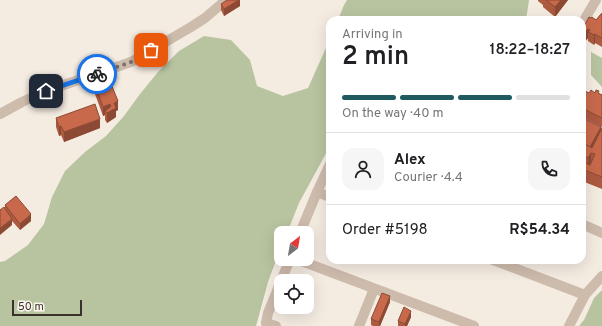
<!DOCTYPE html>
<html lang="en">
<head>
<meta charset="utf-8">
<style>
	:root { --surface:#fff; --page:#f6f6f6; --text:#202124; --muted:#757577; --line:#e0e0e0; --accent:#1f5a5e }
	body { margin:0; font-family:Overpass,sans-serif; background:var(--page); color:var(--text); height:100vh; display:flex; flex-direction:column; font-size:15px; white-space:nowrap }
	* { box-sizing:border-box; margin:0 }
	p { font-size:13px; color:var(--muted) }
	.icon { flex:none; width:22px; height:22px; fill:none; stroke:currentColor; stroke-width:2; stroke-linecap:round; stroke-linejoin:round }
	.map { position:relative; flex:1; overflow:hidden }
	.sheet { position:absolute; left:326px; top:16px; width:260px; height:248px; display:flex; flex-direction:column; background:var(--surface); border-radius:12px; box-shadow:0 4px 16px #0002 }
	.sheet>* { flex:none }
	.needle { width:26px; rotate:31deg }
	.fabs { position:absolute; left:274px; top:226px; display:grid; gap:8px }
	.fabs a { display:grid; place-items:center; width:40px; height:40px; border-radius:8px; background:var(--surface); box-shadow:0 4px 16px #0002; font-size:20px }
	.scale { position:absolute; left:12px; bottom:10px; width:70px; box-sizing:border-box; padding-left:4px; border:2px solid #3b302b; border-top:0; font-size:11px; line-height:14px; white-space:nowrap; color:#3b302b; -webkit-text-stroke:3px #fbf5ee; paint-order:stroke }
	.pin { position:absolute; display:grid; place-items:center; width:34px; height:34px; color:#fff; margin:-17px; border-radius:8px; box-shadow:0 2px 6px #0006 }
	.courier { position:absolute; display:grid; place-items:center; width:40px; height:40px; margin:-20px; border:3px solid #1a73e8; border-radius:50%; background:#fff; color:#222; box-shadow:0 1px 5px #0007 }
	.summary em { font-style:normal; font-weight:600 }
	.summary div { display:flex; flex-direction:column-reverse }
	.summary { display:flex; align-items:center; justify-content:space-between; height:68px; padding:0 16px }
	h1 { font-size:26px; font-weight:600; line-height:30px }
	.bar { display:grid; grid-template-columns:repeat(4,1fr); gap:6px 4px; align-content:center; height:48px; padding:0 16px }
	.bar i { height:5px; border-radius:3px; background:var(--line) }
	.bar .on { background:var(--accent) }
	.bar p { grid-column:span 4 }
	.line { display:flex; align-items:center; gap:10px; padding:0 16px; border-top:1px solid var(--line) }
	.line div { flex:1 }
	.round { display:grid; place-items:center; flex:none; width:42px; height:42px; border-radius:12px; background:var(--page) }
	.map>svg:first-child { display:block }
	.green { fill:#b8c4a0 }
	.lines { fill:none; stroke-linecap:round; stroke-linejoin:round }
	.minor { stroke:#cdbbac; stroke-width:10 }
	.wall { fill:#ac5a40 }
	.shaded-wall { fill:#8c4a34 }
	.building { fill:#c8694b; stroke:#8c4a34 }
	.done { stroke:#7c716b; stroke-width:4; stroke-dasharray:0 7.2 }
	.route { stroke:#1a73e8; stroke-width:5 }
</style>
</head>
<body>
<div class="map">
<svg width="602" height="326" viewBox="0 0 602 326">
	<rect width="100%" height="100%" fill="#f4ebe1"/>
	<g class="green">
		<polygon points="347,0 529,0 526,20 338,20 344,5"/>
		<polygon points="204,36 231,40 250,60 257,86 283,96 308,88 330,39 330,146 299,203 287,233 281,233 281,247 268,282 256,326 0,326 0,262 5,261 28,245 44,224 52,197 65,171 85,152 106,136 124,116 140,94 158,72 179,51"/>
		<polygon points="591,52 602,58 602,87 591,75"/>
		<polygon points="602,290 602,326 579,326 584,320 594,298"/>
	</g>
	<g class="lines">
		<g class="minor">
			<polyline points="582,25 586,17 596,0"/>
			<polyline points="0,114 22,102 46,91 131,62 191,27 205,18 226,0"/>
			<polyline points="582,123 602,132"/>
			<polyline points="317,192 330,197"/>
			<polyline points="582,224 602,233"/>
			<polyline points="300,233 317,192 330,164"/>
			<polyline points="296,259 474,326"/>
			<polyline points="493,260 585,295"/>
			<polyline points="266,323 276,326"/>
			<polyline points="267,326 266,323 268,313 290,259"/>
			<polyline points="359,326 374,289"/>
			<polyline points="569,326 585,295 602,276"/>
		</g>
	</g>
	<g class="wall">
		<polygon points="240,0 240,6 224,16 221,10 221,4"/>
		<polygon points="538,0 568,0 555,17 543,7 543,5 538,1"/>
		<polygon points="602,13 602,47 595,43 594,45 588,41 588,38 584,43 584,26 591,18 596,20"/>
		<polygon points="95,85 118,110 116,111 116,117 107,123 105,120 105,115 103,116 95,94"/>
		<polygon points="589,93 595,93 602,95 602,127 582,117 582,98"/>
		<polygon points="56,118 100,128 64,142 61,135 59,136 56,127"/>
		<polygon points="582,124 601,131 602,128 602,189 582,181"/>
		<polygon points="5,205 31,221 20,230 12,221 12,225 5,208"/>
		<polygon points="396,260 406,260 405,264"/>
		<polygon points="390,302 380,326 373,326 371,325 371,319"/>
		<polygon points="411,317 407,326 398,326 398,321"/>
	</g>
	<g class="shaded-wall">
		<polygon points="239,0 240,0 240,6 224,16 224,9"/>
		<polygon points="561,0 568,0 555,17 555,7"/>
		<polygon points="588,29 588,38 584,43 584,34"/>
		<polygon points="595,34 595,43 594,45 594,35"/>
		<polygon points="118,101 118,110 116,111 116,117 107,123 107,113 105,111 105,115 103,116 103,107 110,104 110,112 114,103"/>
		<polygon points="100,119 100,128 64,142 64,132"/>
		<polygon points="61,126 61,135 59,136 59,127"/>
		<polygon points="601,127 601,136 591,153 591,165 588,170 589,149"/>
		<polygon points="31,214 31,221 20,230 20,224"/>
		<polygon points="12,219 12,225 0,235 0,228"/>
		<polygon points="390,296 390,302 380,326 379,326 379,322"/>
		<polygon points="411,311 411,317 407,326 405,326 405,324"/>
	</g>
	<g class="building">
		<polygon points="227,0 239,0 224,9 221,4"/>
		<polygon points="546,0 561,0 555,7"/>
		<polygon points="602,13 602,38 595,34 594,35 588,32 590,30 588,29 584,34 585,29 584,26 589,17 591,18 592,17 596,20 601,14 602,14"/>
		<polygon points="109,79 118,101 114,103 116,108 107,113 105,111 109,108 111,106 110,104 103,107 95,85"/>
		<polygon points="591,90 595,93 596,90 599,91 598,93 602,95 602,118 582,108 585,101 582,99 582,98 585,91 589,93"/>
		<polygon points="95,104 100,119 64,132 61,126 59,127 56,118"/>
		<polygon points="585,119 601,127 590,147 585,144 583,146 582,146 582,135 583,133 582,132 582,124"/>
		<polygon points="602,128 602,177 582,169 582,161 590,165 595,154 591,153 588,158 582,155 582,149 585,144 592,148"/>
		<polygon points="16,196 31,214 20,224 5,205"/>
		<polygon points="4,207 12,219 0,228 0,210"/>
		<polygon points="382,293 390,296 379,322 371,319"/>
		<polygon points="404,307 411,311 405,324 398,321"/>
	</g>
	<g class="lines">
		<polyline class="done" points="97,74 131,62 151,50"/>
		<polyline class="route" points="46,91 97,74"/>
	</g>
</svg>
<div class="fabs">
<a><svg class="needle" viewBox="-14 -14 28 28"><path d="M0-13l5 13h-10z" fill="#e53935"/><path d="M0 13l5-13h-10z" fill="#757577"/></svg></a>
<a><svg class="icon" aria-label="locate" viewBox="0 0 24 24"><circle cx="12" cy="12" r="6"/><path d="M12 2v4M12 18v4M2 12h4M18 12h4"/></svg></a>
</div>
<div class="scale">50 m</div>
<div class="pin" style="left:151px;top:50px;background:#ea580c"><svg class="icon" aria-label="bag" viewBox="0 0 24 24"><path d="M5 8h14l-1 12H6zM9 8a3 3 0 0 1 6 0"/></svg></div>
<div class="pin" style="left:46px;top:91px;background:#1f2937"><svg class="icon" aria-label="home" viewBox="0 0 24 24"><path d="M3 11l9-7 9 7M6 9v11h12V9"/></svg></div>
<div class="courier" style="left:97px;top:74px"><svg class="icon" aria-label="bike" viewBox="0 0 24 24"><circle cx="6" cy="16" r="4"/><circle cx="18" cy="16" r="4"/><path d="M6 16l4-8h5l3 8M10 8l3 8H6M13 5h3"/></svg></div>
<section class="sheet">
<div class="summary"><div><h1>2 min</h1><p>Arriving in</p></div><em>18:22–18:27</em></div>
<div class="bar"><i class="on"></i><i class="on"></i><i class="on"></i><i></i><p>On the way · 40 m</p></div>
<div class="line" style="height:72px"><a class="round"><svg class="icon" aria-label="person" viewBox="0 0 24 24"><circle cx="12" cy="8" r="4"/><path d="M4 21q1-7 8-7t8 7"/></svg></a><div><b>Alex</b><p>Courier · 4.4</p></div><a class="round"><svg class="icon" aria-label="phone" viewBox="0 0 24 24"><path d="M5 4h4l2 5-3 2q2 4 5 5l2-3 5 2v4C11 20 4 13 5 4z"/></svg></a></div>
<div class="line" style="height:52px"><div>Order #5198</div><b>R$54.34</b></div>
</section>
</div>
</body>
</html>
